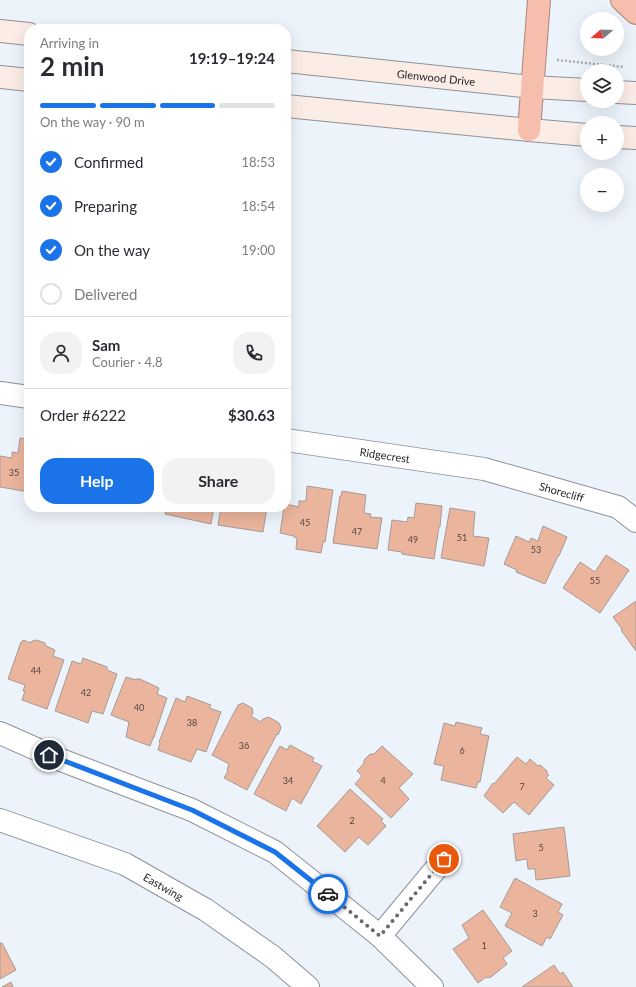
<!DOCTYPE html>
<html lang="en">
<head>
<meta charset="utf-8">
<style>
	:root { --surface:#fff; --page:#f2f2f3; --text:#2b2b33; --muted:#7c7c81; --line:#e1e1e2; --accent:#1a73e8 }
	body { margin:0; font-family:Lato,sans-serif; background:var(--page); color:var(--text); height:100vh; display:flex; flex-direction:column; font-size:15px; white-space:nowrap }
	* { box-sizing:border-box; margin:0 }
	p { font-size:13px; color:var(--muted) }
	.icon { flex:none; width:22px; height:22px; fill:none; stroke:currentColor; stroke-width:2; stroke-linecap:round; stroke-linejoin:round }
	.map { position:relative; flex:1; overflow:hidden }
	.sheet { position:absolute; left:24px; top:24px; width:267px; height:488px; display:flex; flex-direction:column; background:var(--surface); border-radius:16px; box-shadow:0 4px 16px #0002 }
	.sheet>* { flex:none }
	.needle { width:26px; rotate:251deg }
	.tools { position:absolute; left:580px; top:12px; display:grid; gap:8px }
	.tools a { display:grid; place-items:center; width:44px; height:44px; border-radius:50%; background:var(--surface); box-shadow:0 4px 16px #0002; font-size:20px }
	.pin { position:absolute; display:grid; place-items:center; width:34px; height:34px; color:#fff; margin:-17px; border:2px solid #fff; border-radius:50%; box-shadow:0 1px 4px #0007 }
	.courier { position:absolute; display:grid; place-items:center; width:40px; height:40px; margin:-20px; border:3px solid #1a73e8; border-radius:50%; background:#fff; color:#222; box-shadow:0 1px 5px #0007 }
	.headline em { font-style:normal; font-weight:700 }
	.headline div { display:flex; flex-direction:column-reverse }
	.headline { display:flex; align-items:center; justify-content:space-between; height:68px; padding:0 16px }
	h1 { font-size:26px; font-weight:700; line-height:30px }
	.bar { display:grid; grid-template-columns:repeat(4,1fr); gap:6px 4px; align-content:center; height:48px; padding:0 16px }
	.bar i { height:5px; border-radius:3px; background:var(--line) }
	.bar .on { background:var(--accent) }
	.bar p { grid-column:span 4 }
	.line { display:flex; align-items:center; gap:10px; padding:0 16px; border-top:1px solid var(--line) }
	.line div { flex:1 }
	.round { display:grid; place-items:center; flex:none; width:42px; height:42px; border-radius:16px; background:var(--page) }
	ol { padding:0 16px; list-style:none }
	li { display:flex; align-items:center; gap:12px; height:44px }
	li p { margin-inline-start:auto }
	li .icon { padding:4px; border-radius:50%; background:var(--accent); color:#fff; stroke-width:4 }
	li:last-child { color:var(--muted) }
	li i { width:22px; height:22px; border:2px solid var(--line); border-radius:50% }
	.cta { display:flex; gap:8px; margin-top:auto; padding:8px 16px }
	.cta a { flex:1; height:46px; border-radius:16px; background:var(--accent); color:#fff; font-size:16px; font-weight:700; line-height:46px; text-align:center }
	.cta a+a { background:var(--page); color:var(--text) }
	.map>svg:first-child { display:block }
	.building { fill:#ebb49c; stroke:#a49b97 }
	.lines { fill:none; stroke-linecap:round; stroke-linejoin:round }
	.minor-casing { stroke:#8d9299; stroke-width:24 }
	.tertiary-casing { stroke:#8d9299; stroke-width:24 }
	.secondary-casing { stroke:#8d9299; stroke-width:24 }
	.motorway-casing { stroke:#ab877d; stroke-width:24 }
	.path { stroke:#a6abb0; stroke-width:2.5; stroke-dasharray:2 2; stroke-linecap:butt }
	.minor { stroke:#fff; stroke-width:22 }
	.tertiary { stroke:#fff; stroke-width:22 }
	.secondary { stroke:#fcece6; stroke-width:22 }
	.motorway { stroke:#f6bead; stroke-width:22 }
	.done { stroke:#676a6f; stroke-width:4; stroke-dasharray:0 7.2 }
	.route { stroke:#1a73e8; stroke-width:5 }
	.labels { text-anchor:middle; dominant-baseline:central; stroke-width:3; stroke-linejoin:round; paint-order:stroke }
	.number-label { font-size:9px; fill:#524642 }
	.street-label { font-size:11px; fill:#1f2124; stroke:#edf3fa }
</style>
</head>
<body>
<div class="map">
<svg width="636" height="987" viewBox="0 0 636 987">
	<rect width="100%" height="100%" fill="#edf3fa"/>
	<g class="building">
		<polygon points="20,438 29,439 29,492 0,487 0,456 12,458 12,452 18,453"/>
		<polygon points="307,486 333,490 325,542 323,542 321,553 296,549 297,538 294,537 294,536 280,533 284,507 286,507 286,504 299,507 299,501 306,501"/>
		<polygon points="342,491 366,495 364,513 371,514 370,517 382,518 377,549 333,543 340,496 341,496"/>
		<polygon points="416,503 442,506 440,527 439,527 434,559 402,554 402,552 388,550 392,520 407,522 408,517 414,518"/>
		<polygon points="132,507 154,507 153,512"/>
		<polygon points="166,507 214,507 211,524 165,514"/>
		<polygon points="221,507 267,507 263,532 218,525"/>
		<polygon points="450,508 475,512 473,536 489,538 484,566 441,558"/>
		<polygon points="543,526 567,537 559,556 558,556 545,584 516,572 517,570 504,564 516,536 529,542 531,538 538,541"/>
		<polygon points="606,555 629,570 600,613 563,588 580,562 595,572"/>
		<polygon points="636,601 636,651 621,630 622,629 613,617"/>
		<polygon points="23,640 31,643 32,641 36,640 45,643 46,646 55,650 53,656 64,660 47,709 22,700 25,691 23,691 25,685 8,679 21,642 22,642"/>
		<polygon points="83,658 107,667 107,670 117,674 103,714 92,711 88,723 55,711 72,661 81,664"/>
		<polygon points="126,677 136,680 136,679 140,679 159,688 157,694 167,698 154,737 154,736 150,746 126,737 129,722 111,715"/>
		<polygon points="187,696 211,705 209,708 221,712 206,752 197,749 191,762 158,750 160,743 159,742 176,698 185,702"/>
		<polygon points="243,703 252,708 253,713 251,716 261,722 263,719 269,717 279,723 281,728 278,735 277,734 247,790 224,778 228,771 227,770 229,764 212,755 238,705"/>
		<polygon points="456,722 482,728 480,734 489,736 480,782 478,782 476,788 441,780 444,766 434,764 444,723 455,726"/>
		<polygon points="290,745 314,758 312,761 322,766 301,804 292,798 286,811 254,794 280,746 287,750"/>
		<polygon points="382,746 413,774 399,788 409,799 391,818 355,784 362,776 357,771 364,763 364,760 370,754 374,754"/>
		<polygon points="517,757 526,764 530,759 538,766 540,765 547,771 547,774 549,775 546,778 554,785 529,815 514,802 503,813 484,796 493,783 494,784"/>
		<polygon points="350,789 383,819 381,821 386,826 368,845 359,837 345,852 317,826"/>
		<polygon points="564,827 570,876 536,880 535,869 528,869 527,860 526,859 516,861 513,834"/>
		<polygon points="515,878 562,904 558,912 563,915 550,939 547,937 542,946 505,926 512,913 500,907"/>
		<polygon points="483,910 512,951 503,958 507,964 491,977 487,978 486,977 478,983 453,949 469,938 462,925"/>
		<polygon points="0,943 2,943 16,970 0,979"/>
		<polygon points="554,965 560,974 563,972 573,987 522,987"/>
		<polygon points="11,982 13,987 2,987"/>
	</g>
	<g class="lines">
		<defs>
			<g id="minor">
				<polyline points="0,393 29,397"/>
				<path id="s1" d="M 286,440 L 484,469 L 618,507 L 636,521"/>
				<polyline points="0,733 61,760 192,810 275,852 380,936 432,987"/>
				<polyline points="380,936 444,859"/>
			</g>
			<g id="tertiary">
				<path id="s2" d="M 0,820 L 125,864 L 206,910 L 273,957 L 308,987"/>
			</g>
			<g id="secondary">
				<polyline points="0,31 29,34"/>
				<path id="s3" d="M 286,61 L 532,87 L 587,90"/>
				<polyline points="0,77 29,80"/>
				<polyline points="617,92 636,93"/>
				<polyline points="286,106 529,130 587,135"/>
				<polyline points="617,137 636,138"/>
			</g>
			<g id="motorway">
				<polyline points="622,0 636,13"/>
				<polyline points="529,130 539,0"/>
			</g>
		</defs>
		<use href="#minor" class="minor-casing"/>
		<use href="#tertiary" class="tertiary-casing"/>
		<use href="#secondary" class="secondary-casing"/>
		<use href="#motorway" class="motorway-casing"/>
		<polyline class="path" points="557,60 624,67"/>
		<use href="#minor" class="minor"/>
		<use href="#tertiary" class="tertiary"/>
		<use href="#secondary" class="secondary"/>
		<use href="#motorway" class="motorway"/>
	</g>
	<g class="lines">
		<polyline class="done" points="328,894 380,936 444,859"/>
		<polyline class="route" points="49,755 192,810 275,852 328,894"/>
	</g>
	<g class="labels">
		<g class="number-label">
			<text x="14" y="472">35</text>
			<text x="305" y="522">45</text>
			<text x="357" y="531">47</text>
			<text x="462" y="537">51</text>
			<text x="413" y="539">49</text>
			<text x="536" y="549">53</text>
			<text x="595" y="580">55</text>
			<text x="36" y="670">44</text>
			<text x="86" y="692">42</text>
			<text x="139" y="707">40</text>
			<text x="192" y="722">38</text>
			<text x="244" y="745">36</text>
			<text x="462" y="750">6</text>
			<text x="288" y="780">34</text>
			<text x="383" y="780">4</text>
			<text x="522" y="786">7</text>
			<text x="352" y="820">2</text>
			<text x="541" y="847">5</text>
			<text x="535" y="913">3</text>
			<text x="484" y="945">1</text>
		</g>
		<g class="street-label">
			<text stroke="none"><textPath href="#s3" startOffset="151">Glenwood Drive</textPath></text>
			<text stroke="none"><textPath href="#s1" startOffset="100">Ridgecrest</textPath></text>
			<text stroke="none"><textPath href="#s1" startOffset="281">Shorecliff</textPath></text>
			<text stroke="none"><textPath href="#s2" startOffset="177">Eastwing</textPath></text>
		</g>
	</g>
</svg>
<div class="tools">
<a><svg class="needle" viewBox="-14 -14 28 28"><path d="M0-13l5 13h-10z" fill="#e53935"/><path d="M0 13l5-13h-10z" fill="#7c7c81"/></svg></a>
<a><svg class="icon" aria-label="layers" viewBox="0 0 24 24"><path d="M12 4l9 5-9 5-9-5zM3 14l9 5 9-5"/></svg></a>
<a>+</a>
<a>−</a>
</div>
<div class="pin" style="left:444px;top:859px;background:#ea580c"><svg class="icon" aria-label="bag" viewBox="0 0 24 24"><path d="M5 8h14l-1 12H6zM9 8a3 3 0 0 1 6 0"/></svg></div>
<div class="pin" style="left:49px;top:755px;background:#1f2937"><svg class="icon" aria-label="home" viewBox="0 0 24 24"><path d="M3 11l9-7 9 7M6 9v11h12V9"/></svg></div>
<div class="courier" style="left:328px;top:894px"><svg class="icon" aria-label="car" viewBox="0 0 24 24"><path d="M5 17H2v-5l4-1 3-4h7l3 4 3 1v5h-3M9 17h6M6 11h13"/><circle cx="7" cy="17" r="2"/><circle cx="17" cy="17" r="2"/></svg></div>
<section class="sheet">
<div class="headline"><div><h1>2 min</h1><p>Arriving in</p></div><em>19:19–19:24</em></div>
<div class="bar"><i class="on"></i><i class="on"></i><i class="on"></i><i></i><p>On the way · 90 m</p></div>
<ol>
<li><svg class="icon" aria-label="check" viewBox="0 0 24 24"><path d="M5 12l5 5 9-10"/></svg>Confirmed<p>18:53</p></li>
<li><svg class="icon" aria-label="check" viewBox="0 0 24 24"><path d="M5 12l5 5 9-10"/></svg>Preparing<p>18:54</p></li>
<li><svg class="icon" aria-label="check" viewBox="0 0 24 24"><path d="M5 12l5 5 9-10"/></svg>On the way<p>19:00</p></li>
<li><i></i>Delivered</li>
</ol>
<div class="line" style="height:72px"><a class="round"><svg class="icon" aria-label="person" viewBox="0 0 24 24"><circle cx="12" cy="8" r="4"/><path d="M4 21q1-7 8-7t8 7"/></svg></a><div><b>Sam</b><p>Courier · 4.8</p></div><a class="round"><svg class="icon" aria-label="phone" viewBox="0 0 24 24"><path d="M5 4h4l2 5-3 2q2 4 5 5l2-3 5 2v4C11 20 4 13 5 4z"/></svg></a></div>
<div class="line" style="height:52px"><div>Order #6222</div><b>$30.63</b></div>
<div class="cta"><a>Help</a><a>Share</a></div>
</section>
</div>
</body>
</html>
